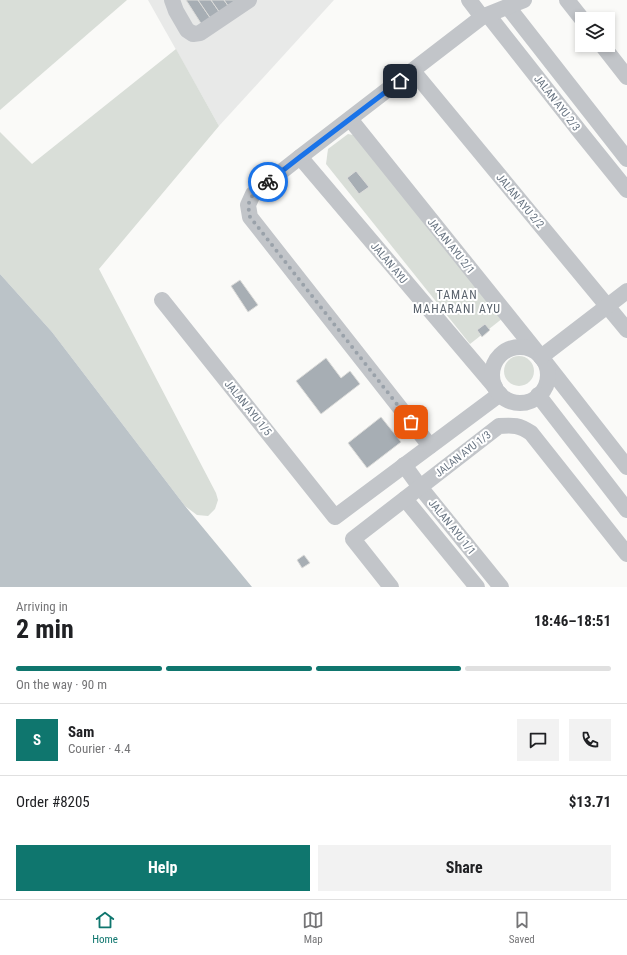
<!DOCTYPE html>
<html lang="en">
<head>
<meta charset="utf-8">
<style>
	:root { --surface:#fff; --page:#f2f2f2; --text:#202124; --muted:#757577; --line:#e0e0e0; --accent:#0f766e }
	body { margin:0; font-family:"Roboto Condensed",sans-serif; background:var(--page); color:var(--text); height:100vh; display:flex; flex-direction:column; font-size:15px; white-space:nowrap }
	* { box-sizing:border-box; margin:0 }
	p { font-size:13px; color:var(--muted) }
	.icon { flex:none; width:22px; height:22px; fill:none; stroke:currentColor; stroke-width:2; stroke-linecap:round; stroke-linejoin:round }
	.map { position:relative; height:587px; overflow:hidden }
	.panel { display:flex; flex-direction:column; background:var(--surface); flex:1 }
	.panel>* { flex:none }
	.fabs { position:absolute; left:575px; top:12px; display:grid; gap:8px }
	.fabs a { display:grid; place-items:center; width:40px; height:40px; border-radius:0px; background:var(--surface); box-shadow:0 2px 6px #0003; font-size:20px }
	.pin { position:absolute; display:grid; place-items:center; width:34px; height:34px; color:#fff; margin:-17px; border-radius:8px; box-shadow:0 2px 6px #0006 }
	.courier { position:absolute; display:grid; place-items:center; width:40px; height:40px; margin:-20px; border:3px solid #1a73e8; border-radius:50%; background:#fff; color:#222; box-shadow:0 1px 5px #0007 }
	.head em { font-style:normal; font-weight:700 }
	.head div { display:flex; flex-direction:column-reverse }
	.head { display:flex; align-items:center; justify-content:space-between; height:68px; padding:0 16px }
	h1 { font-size:26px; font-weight:700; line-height:30px }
	.bar { display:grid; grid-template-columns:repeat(4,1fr); gap:6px 4px; align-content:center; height:48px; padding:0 16px }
	.bar i { height:5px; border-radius:3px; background:var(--line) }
	.bar .active { background:var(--accent) }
	.bar p { grid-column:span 4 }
	.line { display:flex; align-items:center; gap:10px; padding:0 16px; border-top:1px solid var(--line) }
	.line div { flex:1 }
	.round { display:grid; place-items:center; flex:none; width:42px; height:42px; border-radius:0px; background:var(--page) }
	.primary-button { display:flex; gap:8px; margin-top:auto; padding:8px 16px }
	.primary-button a { flex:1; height:46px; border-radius:0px; background:var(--accent); color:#fff; font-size:16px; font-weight:700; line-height:46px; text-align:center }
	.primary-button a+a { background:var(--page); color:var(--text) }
	.dock { display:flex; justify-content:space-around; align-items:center; height:56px; border-top:1px solid var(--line); background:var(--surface); font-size:11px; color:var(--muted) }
	.dock a { display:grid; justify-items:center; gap:2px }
	.dock .active { color:var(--accent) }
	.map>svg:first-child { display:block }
	.built { fill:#e8e9e8 }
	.green { fill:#d9ded8 }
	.water { fill:#bbc3c8 }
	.building { fill:#a7aeb4; stroke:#dcdcda }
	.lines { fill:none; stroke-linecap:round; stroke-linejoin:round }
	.minor { stroke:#c2c5c9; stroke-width:16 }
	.done { stroke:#9aa2aa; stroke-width:4; stroke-dasharray:0 7.2 }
	.route { stroke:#1a73e8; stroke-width:5 }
	.labels { text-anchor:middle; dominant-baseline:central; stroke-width:4; stroke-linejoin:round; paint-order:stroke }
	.street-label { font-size:11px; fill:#677380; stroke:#fff }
	.neighbourhood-label { font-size:12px; letter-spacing:1px; fill:#59626c; stroke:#fff }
</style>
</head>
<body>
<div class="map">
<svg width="627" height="587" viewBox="0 0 627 587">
	<rect width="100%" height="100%" fill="#fafaf8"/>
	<polygon class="built" points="148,0 334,0 219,126"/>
	<g class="green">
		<polygon points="0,0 127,0 0,110"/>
		<polygon points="176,49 219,126 99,269 216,493 218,500 215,509 208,516 197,515 185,506 52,332 0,274 0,132 32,164"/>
		<polygon points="348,134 358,136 503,318 470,344 326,164 328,149"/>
		<circle cx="519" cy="371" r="15"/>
	</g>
	<polygon class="water" points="0,274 52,332 185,506 252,587 0,587"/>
	<g class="building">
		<polygon points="186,0 198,0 211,19 202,25"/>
		<polygon points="198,0 211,0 220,13 211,19"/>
		<polygon points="211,0 224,0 229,7 220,13"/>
		<polygon points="224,0 237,0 229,7"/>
		<polygon points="356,171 369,187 359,194 347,178"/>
		<polygon points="240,280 258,305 248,312 231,286"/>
		<polygon points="485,324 490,330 482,337 477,330"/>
		<polygon points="326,358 341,378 350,371 360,384 321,414 296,381"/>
		<polygon points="381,417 401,442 367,468 348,443"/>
		<polygon points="304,555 310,563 302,568 297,560"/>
	</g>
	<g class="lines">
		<g class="minor">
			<polyline points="172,0 176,11 187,30 193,34 200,33 249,0"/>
			<polyline points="469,0 482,17"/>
			<polyline points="567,0 582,19"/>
			<polyline points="508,7 627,159"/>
			<polyline points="488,15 581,133 627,190"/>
			<polyline points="602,45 627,77"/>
			<polyline points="413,71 627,330"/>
			<polyline points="350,119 541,357 627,467"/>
			<polyline points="300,157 495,387"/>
			<polyline points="162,300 335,517 500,394"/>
			<circle cx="520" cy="375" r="28"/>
			<polyline points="541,357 627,291"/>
			<polyline points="538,395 627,510"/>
			<polyline points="430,446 250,217 248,205 253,194 300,157 482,17 524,0"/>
			<polyline points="404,465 420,487 501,587"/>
			<polyline points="405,499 477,587"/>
			<path d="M 391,587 L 353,539 L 499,426 C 514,425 519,425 531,433 L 627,554"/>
		</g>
	</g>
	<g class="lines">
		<polyline class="done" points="268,182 253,194 248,205 250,217 411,422"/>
		<polyline class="route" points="268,182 300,157 400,81"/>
	</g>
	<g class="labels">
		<g class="street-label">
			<text transform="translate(557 103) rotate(52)">JALAN AYU 2/3</text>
			<text transform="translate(520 201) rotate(50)">JALAN AYU 2/2</text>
			<text transform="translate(451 246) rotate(51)">JALAN AYU 2/1</text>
			<text transform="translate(389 263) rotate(50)">JALAN AYU</text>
			<text transform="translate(248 408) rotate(51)">JALAN AYU 1/5</text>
			<text transform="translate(463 454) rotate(-38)">JALAN AYU 1/3</text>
			<text transform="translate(452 527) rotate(51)">JALAN AYU 1/1</text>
		</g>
		<g class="neighbourhood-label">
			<text x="457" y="295">TAMAN<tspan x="457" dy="14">MAHARANI AYU</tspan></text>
		</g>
	</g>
</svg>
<div class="fabs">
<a><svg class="icon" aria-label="layers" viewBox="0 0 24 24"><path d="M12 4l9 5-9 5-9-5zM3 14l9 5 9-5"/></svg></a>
</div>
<div class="pin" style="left:411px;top:422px;background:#ea580c"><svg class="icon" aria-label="bag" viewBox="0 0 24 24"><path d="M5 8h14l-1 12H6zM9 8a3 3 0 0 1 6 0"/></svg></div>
<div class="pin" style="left:400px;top:81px;background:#1f2937"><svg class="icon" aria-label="home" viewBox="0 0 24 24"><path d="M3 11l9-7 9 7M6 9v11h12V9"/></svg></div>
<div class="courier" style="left:268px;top:182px"><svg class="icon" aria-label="bike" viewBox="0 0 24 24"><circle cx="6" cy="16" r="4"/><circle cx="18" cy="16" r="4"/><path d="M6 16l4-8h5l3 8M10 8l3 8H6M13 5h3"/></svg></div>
</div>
<section class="panel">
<div class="head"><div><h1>2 min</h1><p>Arriving in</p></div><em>18:46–18:51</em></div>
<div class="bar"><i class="active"></i><i class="active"></i><i class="active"></i><i></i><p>On the way · 90 m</p></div>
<div class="line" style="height:72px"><b class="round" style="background:var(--accent);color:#fff">S</b><div><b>Sam</b><p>Courier · 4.4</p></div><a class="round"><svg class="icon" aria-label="chat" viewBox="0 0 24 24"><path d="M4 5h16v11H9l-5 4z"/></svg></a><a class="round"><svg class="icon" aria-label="phone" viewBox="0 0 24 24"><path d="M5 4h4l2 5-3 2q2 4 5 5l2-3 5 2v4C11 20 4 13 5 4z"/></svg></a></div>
<div class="line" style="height:52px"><div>Order #8205</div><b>$13.71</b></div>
<div class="primary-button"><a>Help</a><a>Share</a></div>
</section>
<nav class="dock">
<a class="active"><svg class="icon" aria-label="home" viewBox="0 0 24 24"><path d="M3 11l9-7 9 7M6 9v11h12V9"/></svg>Home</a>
<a><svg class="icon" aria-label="map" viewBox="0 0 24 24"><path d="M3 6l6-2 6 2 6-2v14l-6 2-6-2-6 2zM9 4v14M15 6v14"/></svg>Map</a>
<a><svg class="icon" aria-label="saved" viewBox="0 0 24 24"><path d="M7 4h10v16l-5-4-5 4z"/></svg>Saved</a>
</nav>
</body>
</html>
